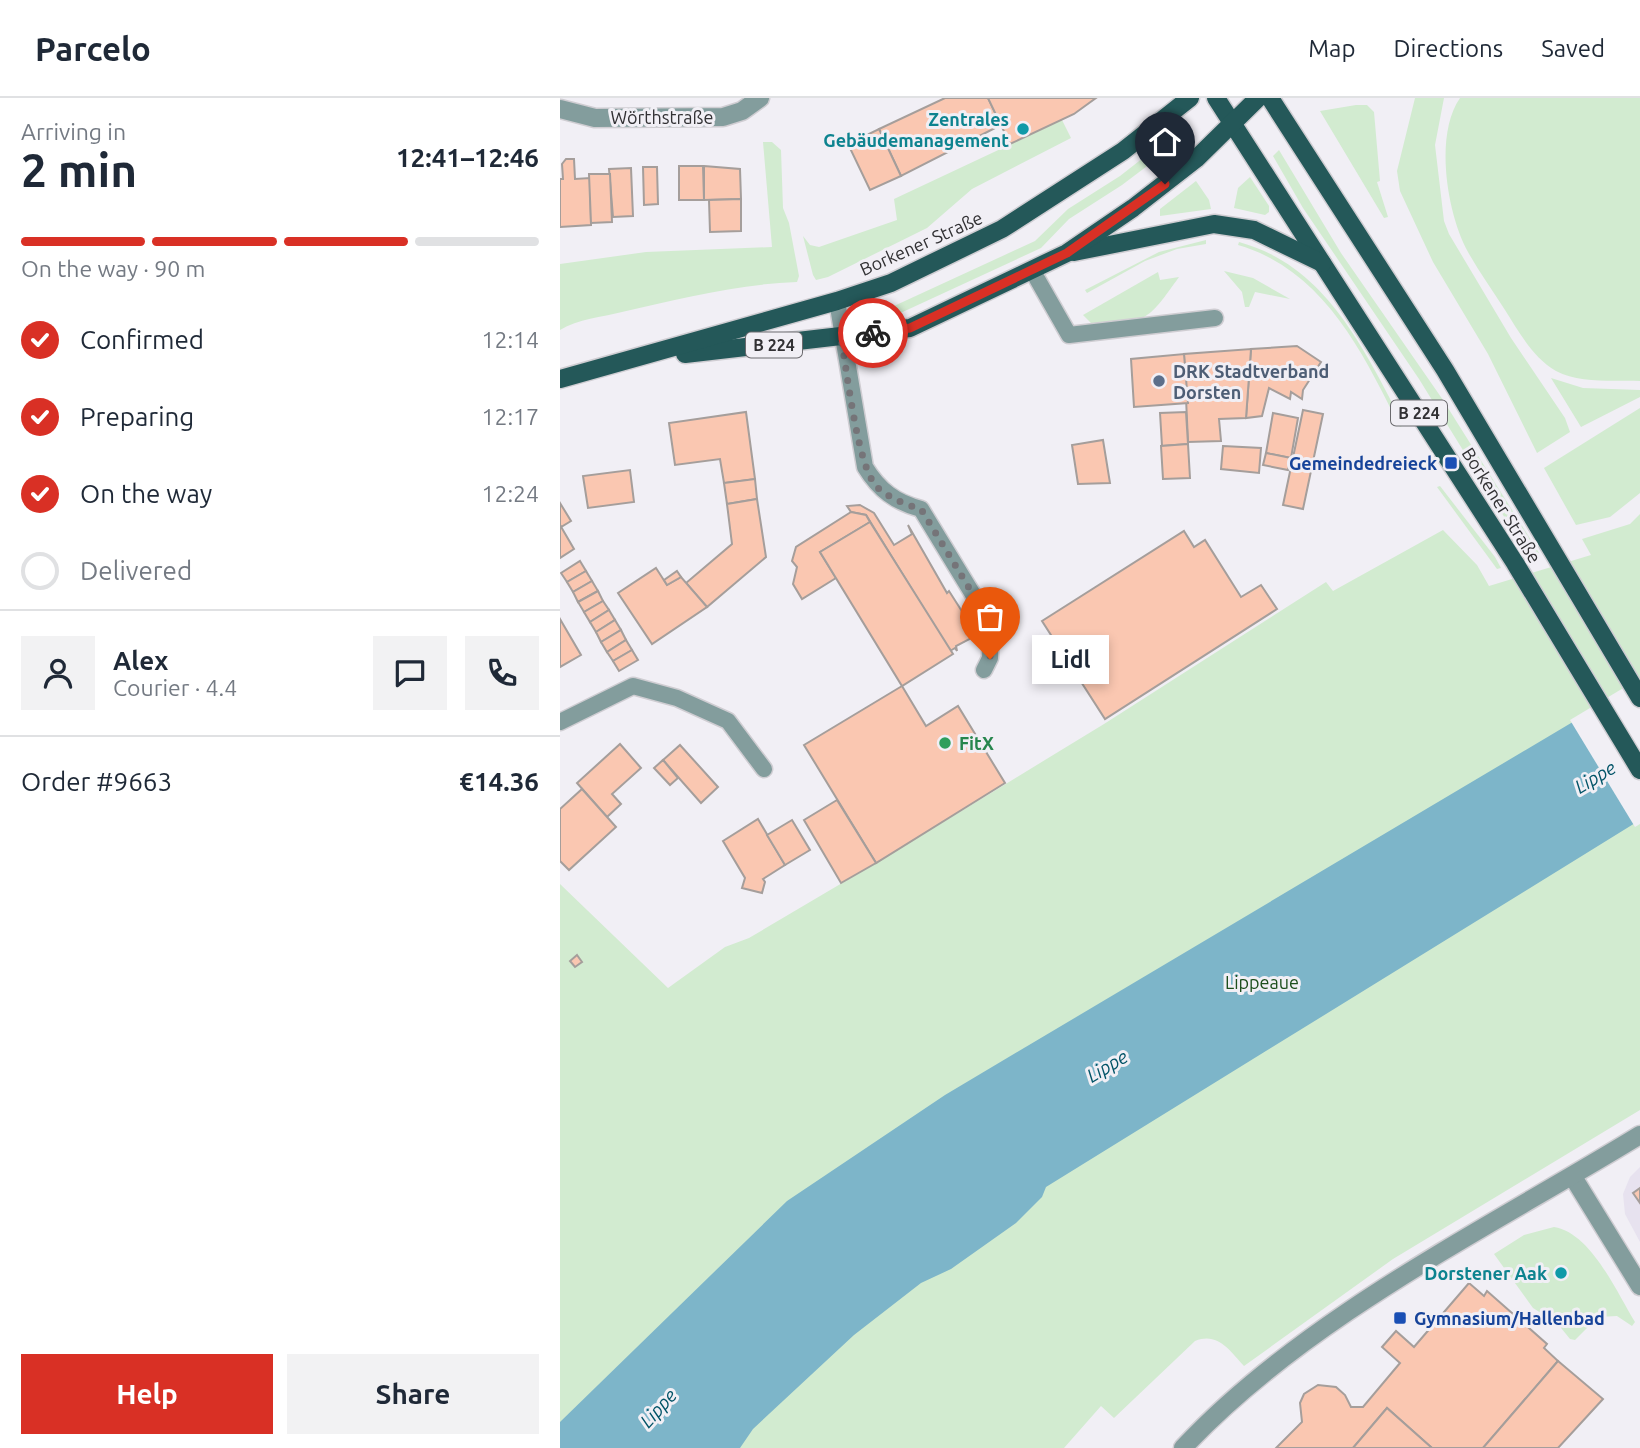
<!DOCTYPE html>
<html lang="en">
<head>
<meta charset="utf-8">
<style>
	:root { --surface:#fff; --page:#f2f2f3; --text:#1f2937; --muted:#747a83; --line:#e0e1e3; --accent:#d93025 }
	body { margin:0; font-family:Ubuntu,sans-serif; background:var(--page); color:var(--text); height:100vh; display:flex; flex-direction:column; font-size:26px; white-space:nowrap }
	* { box-sizing:border-box; margin:0 }
	p { font-size:23px; color:var(--muted) }
	.icon { flex:none; width:38px; height:38px; fill:none; stroke:currentColor; stroke-width:2; stroke-linecap:round; stroke-linejoin:round }
	.map { position:relative; flex:1; overflow:hidden }
	.details { display:flex; flex-direction:column; background:var(--surface); width:560px }
	.details>* { flex:none }
	.pin { position:absolute; display:grid; place-items:center; width:60px; height:60px; color:#fff; margin:-72px -30px; border-radius:50% 50% 50% 0; rotate:-45deg; box-shadow:0 0 7px #0007 }
	.pin .icon { rotate:45deg }
	.courier { position:absolute; display:grid; place-items:center; width:70px; height:70px; margin:-35px; border:5px solid #d93025; border-radius:50%; background:#fff; color:#222; box-shadow:0 2px 9px #0007 }
	.bubble { position:absolute; height:49px; border-radius:0px; background:var(--surface); box-shadow:0 4px 10px #0003; font-size:23px; font-weight:600; line-height:49px; text-align:center }
	.head em { font-style:normal; font-weight:600 }
	.head div { display:flex; flex-direction:column-reverse }
	.head { display:flex; align-items:center; justify-content:space-between; height:119px; padding:0 21px }
	h1 { font-size:46px; font-weight:600; line-height:52px }
	.bar { display:grid; grid-template-columns:repeat(4,1fr); gap:10px 7px; align-content:center; height:84px; padding:0 21px }
	.bar i { height:9px; border-radius:5px; background:var(--line) }
	.bar .on { background:var(--accent) }
	.bar p { grid-column:span 4 }
	.line { display:flex; align-items:center; gap:18px; padding:0 21px; border-top:2px solid var(--line) }
	.line div { flex:1 }
	.round { display:grid; place-items:center; flex:none; width:74px; height:74px; border-radius:0px; background:var(--page) }
	ol { padding:0 21px; list-style:none }
	li { display:flex; align-items:center; gap:21px; height:77px }
	li p { margin-inline-start:auto }
	li .icon { padding:7px; border-radius:50%; background:var(--accent); color:#fff; stroke-width:4 }
	li:last-child { color:var(--muted) }
	li i { width:38px; height:38px; border:4px solid var(--line); border-radius:50% }
	.action { display:flex; gap:14px; margin-top:auto; padding:14px 21px }
	.action a { flex:1; height:80px; border-radius:0px; background:var(--accent); color:#fff; font-size:28px; font-weight:600; line-height:80px; text-align:center }
	.action a+a { background:var(--page); color:var(--text) }
	header { display:flex; align-items:center; gap:42px; box-sizing:border-box; height:98px; padding:0 35px; background:var(--surface); border-bottom:2px solid var(--line) }
	header strong { font-size:33px }
	nav { display:flex; gap:38px; margin-inline-start:auto; font-size:24px }
	main { display:flex; flex:1; min-height:0 }
	.map>svg:first-child { display:block }
	.built { fill:#e7e2ef }
	.green { fill:#d2ebd0 }
	.water { fill:#7db5c9 }
	.pier { fill:#f1eff5 }
	.building { fill:#fac7b1; stroke:#a59e9b; stroke-width:2 }
	.lines { fill:none; stroke-linecap:round; stroke-linejoin:round }
	.lane-casing { stroke:#cfcdd2; stroke-width:19 }
	.street-casing { stroke:#cfcdd2; stroke-width:21 }
	.primary-casing { stroke:#cfcdd2; stroke-width:21 }
	.lane { stroke:#839d9d; stroke-width:16 }
	.street { stroke:#839d9d; stroke-width:18 }
	.primary { stroke:#245859; stroke-width:18 }
	.done { stroke:#757478; stroke-width:7; stroke-dasharray:0 12.6 }
	.route { stroke:#d93025; stroke-width:9 }
	.culture-dot { fill:#0f9aa8; stroke:#f1eff5; stroke-width:2.5 }
	.service-dot { fill:#5c6f8a; stroke:#f1eff5; stroke-width:2.5 }
	.transit-dot { fill:#1a4fb4; stroke:#f1eff5; stroke-width:2.5 }
	.leisure-dot { fill:#2e9e5b; stroke:#f1eff5; stroke-width:2.5 }
	.labels { text-anchor:middle; dominant-baseline:central; stroke-width:6; stroke-linejoin:round; paint-order:stroke }
	.shield { fill:#f1eff5; stroke:#6b6a6e; stroke-width:2 }
	.shield-label { font-size:16px; font-weight:bold; fill:#323134 }
	.street-label { font-size:18px; fill:#323134; stroke:#f1eff5 }
	.culture-label { font-size:18px; font-weight:bold; fill:#0d838f; stroke:#f1eff5; text-anchor:end }
	.service-label { font-size:18px; font-weight:bold; fill:#4e5e75; stroke:#f1eff5; text-anchor:start }
	.transit-label { font-size:18px; font-weight:bold; fill:#164399; stroke:#f1eff5; text-anchor:end }
	.leisure-label { font-size:18px; font-weight:bold; fill:#27864d; stroke:#f1eff5; text-anchor:start }
	.park-label { font-size:18px; fill:#1c4e1c; stroke:#f1eff5 }
	.water-label { font-size:19px; font-style:italic; fill:#005367; stroke:#f1eff5 }
</style>
</head>
<body>
<header>
<strong>Parcelo</strong>
<nav><a>Map</a><a>Directions</a><a>Saved</a></nav>
</header>
<main>
<section class="details">
<div class="head"><div><h1>2 min</h1><p>Arriving in</p></div><em>12:41–12:46</em></div>
<div class="bar"><i class="on"></i><i class="on"></i><i class="on"></i><i></i><p>On the way · 90 m</p></div>
<ol>
<li><svg class="icon" aria-label="check" viewBox="0 0 24 24"><path d="M5 12l5 5 9-10"/></svg>Confirmed<p>12:14</p></li>
<li><svg class="icon" aria-label="check" viewBox="0 0 24 24"><path d="M5 12l5 5 9-10"/></svg>Preparing<p>12:17</p></li>
<li><svg class="icon" aria-label="check" viewBox="0 0 24 24"><path d="M5 12l5 5 9-10"/></svg>On the way<p>12:24</p></li>
<li><i></i>Delivered</li>
</ol>
<div class="line" style="height:126px"><a class="round"><svg class="icon" aria-label="person" viewBox="0 0 24 24"><circle cx="12" cy="8" r="4"/><path d="M4 21q1-7 8-7t8 7"/></svg></a><div><b>Alex</b><p>Courier · 4.4</p></div><a class="round"><svg class="icon" aria-label="chat" viewBox="0 0 24 24"><path d="M4 5h16v11H9l-5 4z"/></svg></a><a class="round"><svg class="icon" aria-label="phone" viewBox="0 0 24 24"><path d="M5 4h4l2 5-3 2q2 4 5 5l2-3 5 2v4C11 20 4 13 5 4z"/></svg></a></div>
<div class="line" style="height:91px"><div>Order #9663</div><b>€14.36</b></div>
<div class="action"><a>Help</a><a>Share</a></div>
</section>
<div class="map">
<svg width="1080" height="1350" viewBox="0 0 1080 1350">
	<rect width="100%" height="100%" fill="#f1eff5"/>
	<polygon class="built" points="1080,1069 1080,1144 1065,1116 1063,1096 1070,1079"/>
	<g class="green">
		<polygon points="855,0 884,0 875,47 884,123 889,136 951,240 1005,320 1010,334 977,355 928,256 873,164 840,93 837,73"/>
		<path d="M 900,0 L 1080,0 L 1080,283 C 1054,282 1020,286 996,273 C 973,260 959,234 945,212 C 933,193 919,174 908,154 C 887,116 874,37 900,0 Z"/>
		<polygon points="796,7 807,7 814,14 820,83 817,84 828,119 824,120 760,13"/>
		<polygon points="502,22 511,40 412,91 367,130 268,179 256,182 253,177 243,138 250,147 259,149 337,122 334,101"/>
		<polygon points="606,42 611,50 562,87 509,121 481,150 321,224 318,217 321,214 475,143 508,111 560,78"/>
		<path d="M 203,44 L 212,44 L 221,52 L 223,110 L 229,125 L 239,178 L 237,184 C 178,186 119,201 62,214 C 42,219 18,221 0,232 L 0,166 L 86,154 L 212,149 Z"/>
		<polygon points="719,52 781,155 883,302 979,455 969,459 859,281 743,110 713,58"/>
		<polygon points="690,79 709,108 709,114 705,117 674,110 678,90"/>
		<polygon points="636,83 649,102 651,111 600,118 600,111"/>
		<polygon points="646,142 646,146 617,151 585,163 527,195 525,192 599,154"/>
		<path d="M 679,144 C 767,168 804,252 844,327 L 840,329 C 803,255 764,172 678,147 Z"/>
		<polygon points="664,173 693,180 730,201 695,194 689,209 685,209 682,194"/>
		<path d="M 598,174 L 600,182 L 619,179 C 588,222 589,224 534,228 L 523,217 Z"/>
		<polygon points="991,280 1023,290 1080,292 1080,299 1021,329"/>
		<polygon points="1080,310 1080,395 1050,419 1016,427 984,370"/>
		<polygon points="880,388 935,459 941,470 937,471 877,389"/>
		<path d="M 1080,416 L 1080,1012 L 833,1161 L 684,1268 C 669,1252 658,1234 635,1243 L 554,1320 L 541,1308 L 504,1350 L 0,1350 L 0,786 L 108,890 L 165,849 L 189,840 L 316,765 L 544,626 L 766,484 L 773,493 L 883,432 L 917,467 L 929,488 L 1031,457 L 1022,441 L 1070,426 Z"/>
		<path d="M 994,1129 C 1031,1135 1056,1193 1075,1224 L 1072,1228 L 1057,1218 L 1038,1219 L 1015,1242 L 1010,1241 L 997,1225 L 973,1210 L 934,1156 L 964,1137 Z"/>
	</g>
	<polygon class="water" points="1080,584 1080,722 486,1089 482,1099 456,1125 391,1171 361,1185 294,1237 193,1331 180,1350 0,1350 0,1324 227,1103 385,997"/>
	<polygon class="pier" points="1080,580 1080,726 1075,729 1010,622"/>
	<g class="building">
		<polygon points="385,0 428,0 441,27 341,78 319,31"/>
		<polygon points="428,0 536,0 514,16 450,46"/>
		<polygon points="319,31 341,78 310,92 288,46"/>
		<polygon points="6,61 14,61 15,81 30,80 31,127 0,129 0,81 3,81 2,66"/>
		<polygon points="119,68 143,68 144,102 119,102"/>
		<polygon points="144,68 180,71 181,101 144,102"/>
		<polygon points="83,69 97,69 98,106 84,107"/>
		<polygon points="71,70 73,118 53,119 49,71"/>
		<polygon points="29,76 50,76 52,124 31,125"/>
		<polygon points="181,101 181,133 150,134 149,102"/>
		<polygon points="737,248 761,264 743,292 742,301 731,294 730,301 709,290 702,318 686,320 691,251"/>
		<polygon points="691,251 686,320 659,321 661,343 628,344 624,256"/>
		<polygon points="624,256 628,305 574,309 571,261"/>
		<polygon points="743,312 763,316 743,411 723,407"/>
		<polygon points="186,314 195,381 164,385 160,361 115,367 109,325"/>
		<polygon points="626,314 628,346 602,348 600,315"/>
		<polygon points="713,315 738,320 731,360 706,355"/>
		<polygon points="543,342 550,385 518,386 512,347"/>
		<polygon points="628,346 630,380 603,381 601,348"/>
		<polygon points="663,348 701,350 699,375 661,371"/>
		<polygon points="706,355 731,360 728,372 703,367"/>
		<polygon points="70,372 74,404 28,410 23,378"/>
		<polygon points="195,381 197,401 167,406 164,385"/>
		<polygon points="197,401 206,459 147,509 126,485 172,446 167,406"/>
		<polygon points="0,405 11,423 1,429 0,427"/>
		<polygon points="300,407 314,415 334,447 352,436 348,427 387,495 389,493 419,540 415,538 396,548 397,553 395,550 390,553 306,417 291,414 287,408"/>
		<polygon points="291,414 306,417 310,424 260,454 276,480 242,501 233,486 237,469 232,463 236,449"/>
		<polygon points="310,424 393,556 342,588 260,454"/>
		<polygon points="0,427 14,451 0,460"/>
		<polygon points="624,433 634,449 645,442 681,499 701,487 717,511 545,621 482,523"/>
		<polygon points="20,463 26,473 7,484 1,475"/>
		<polygon points="96,470 107,487 121,479 147,509 92,546 58,495"/>
		<polygon points="26,473 32,483 13,494 7,484"/>
		<polygon points="117,473 121,479 107,487 104,482"/>
		<polygon points="32,483 38,493 18,504 13,494"/>
		<polygon points="38,493 43,503 24,514 18,504"/>
		<polygon points="43,503 49,512 30,524 24,514"/>
		<polygon points="49,512 55,522 36,534 30,524"/>
		<polygon points="0,521 21,557 0,569"/>
		<polygon points="55,522 61,532 41,544 36,534"/>
		<polygon points="61,532 66,542 47,554 41,544"/>
		<polygon points="66,542 72,552 53,563 47,554"/>
		<polygon points="72,552 78,562 59,573 53,563"/>
		<polygon points="342,588 366,628 398,608 445,685 316,765 244,647"/>
		<polygon points="60,646 81,670 52,696 61,706 47,719 17,685"/>
		<polygon points="120,647 158,689 141,705 103,662"/>
		<polygon points="103,662 118,680 110,687 94,670"/>
		<polygon points="22,691 56,729 9,772 0,763 0,711"/>
		<polygon points="277,702 316,765 281,785 244,722"/>
		<polygon points="198,721 225,767 203,781 205,784 202,795 182,790 185,780 163,743"/>
		<polygon points="232,722 250,752 225,767 207,737"/>
		<polygon points="17,857 22,864 15,869 10,863"/>
		<polygon points="1080,1090 1080,1105 1073,1095"/>
		<polygon points="909,1185 924,1198 927,1193 987,1246 984,1250 998,1263 923,1350 872,1350 827,1310 793,1350 716,1350 742,1324 740,1305 744,1296 758,1287 776,1289 785,1297 791,1309 803,1309 840,1265 822,1249 836,1233 854,1249"/>
		<polygon points="998,1263 1043,1301 998,1350 923,1350"/>
		<polygon points="827,1310 872,1350 793,1350"/>
	</g>
	<g class="lines">
		<defs>
			<g id="lane">
				<polyline points="472,172 509,237 655,220"/>
				<path d="M 277,203 L 305,369 C 319,392 335,404 361,411 L 431,526 L 430,560 L 424,572"/>
				<polyline points="0,624 73,588 117,600 168,623 204,671"/>
			</g>
			<g id="street">
				<polyline points="0,11 35,20 163,19 182,13 200,0"/>
				<polyline points="1013,1079 1080,1188"/>
				<path d="M 623,1350 C 744,1220 930,1129 1080,1037"/>
			</g>
			<g id="primary">
				<polyline points="656,0 955,465 1080,672"/>
				<polyline points="710,0 885,272 1080,600"/>
				<polyline points="514,154 654,126 694,132 762,165"/>
				<polyline points="125,256 350,230 507,155 573,110 636,61 698,0"/>
				<polyline points="0,281 277,203 331,185 442,131 563,53 630,0"/>
			</g>
		</defs>
		<use href="#lane" class="lane-casing"/>
		<use href="#street" class="street-casing"/>
		<use href="#primary" class="primary-casing"/>
		<use href="#lane" class="lane"/>
		<use href="#street" class="street"/>
		<use href="#primary" class="primary"/>
	</g>
	<g class="lines">
		<path class="done" d="M 313,235 L 281,240 C 287,271 297,369 317,389 C 329,400 346,407 361,411 L 431,526 L 430,561"/>
		<polyline class="route" points="313,235 350,230 507,155 605,86"/>
	</g>
	<g class="culture-dot">
		<circle cx="463" cy="31" r="7"/>
		<circle cx="1001" cy="1175" r="7"/>
	</g>
	<circle class="service-dot" cx="599" cy="283" r="7"/>
	<g class="transit-dot">
		<rect x="884" y="358" width="14" height="14" rx="3.5"/>
		<rect x="833" y="1213" width="14" height="14" rx="3.5"/>
	</g>
	<circle class="leisure-dot" cx="385" cy="645" r="7"/>
	<g class="labels">
		<g class="shield">
			<rect x="186" y="234.5" width="56" height="25" rx="5"/>
			<rect x="831" y="302.5" width="56" height="25" rx="5"/>
		</g>
		<g class="shield-label">
			<text x="214" y="247">B 224</text>
			<text x="859" y="315">B 224</text>
		</g>
		<g class="street-label">
			<text x="102" y="19">Wörthstraße</text>
			<text transform="translate(361 145) rotate(-24)">Borkener Straße</text>
			<text transform="translate(942 407) rotate(58)">Borkener Straße</text>
		</g>
		<g class="culture-label">
			<text x="449" y="21">Zentrales<tspan x="449" dy="21">Gebäudemanagement</tspan></text>
			<text x="987" y="1175">Dorstener Aak</text>
		</g>
		<g class="service-label">
			<text x="613" y="273">DRK Stadtverband<tspan x="613" dy="21">Dorsten</tspan></text>
		</g>
		<g class="transit-label">
			<text x="877" y="365">Gemeindedreieck</text>
			<text x="854" y="1220" text-anchor="start">Gymnasium/Hallenbad</text>
		</g>
		<g class="leisure-label">
			<text x="399" y="645">FitX</text>
		</g>
		<g class="park-label">
			<text x="702" y="884">Lippeaue</text>
		</g>
		<g class="water-label">
			<text transform="translate(1035 679) rotate(-31)">Lippe</text>
			<text transform="translate(547 968) rotate(-31)">Lippe</text>
			<text transform="translate(98 1310) rotate(-48)">Lippe</text>
		</g>
	</g>
</svg>
<div class="pin" style="left:430px;top:561px;background:#ea580c"><svg class="icon" aria-label="bag" viewBox="0 0 24 24"><path d="M5 8h14l-1 12H6zM9 8a3 3 0 0 1 6 0"/></svg></div>
<div class="pin" style="left:605px;top:86px;background:#1f2937"><svg class="icon" aria-label="home" viewBox="0 0 24 24"><path d="M3 11l9-7 9 7M6 9v11h12V9"/></svg></div>
<div class="courier" style="left:313px;top:235px"><svg class="icon" aria-label="bike" viewBox="0 0 24 24"><circle cx="6" cy="16" r="4"/><circle cx="18" cy="16" r="4"/><path d="M6 16l4-8h5l3 8M10 8l3 8H6M13 5h3"/></svg></div>
<div class="bubble" style="left:472px;top:537px;width:77px">Lidl</div>
</div>
</main>
</body>
</html>
